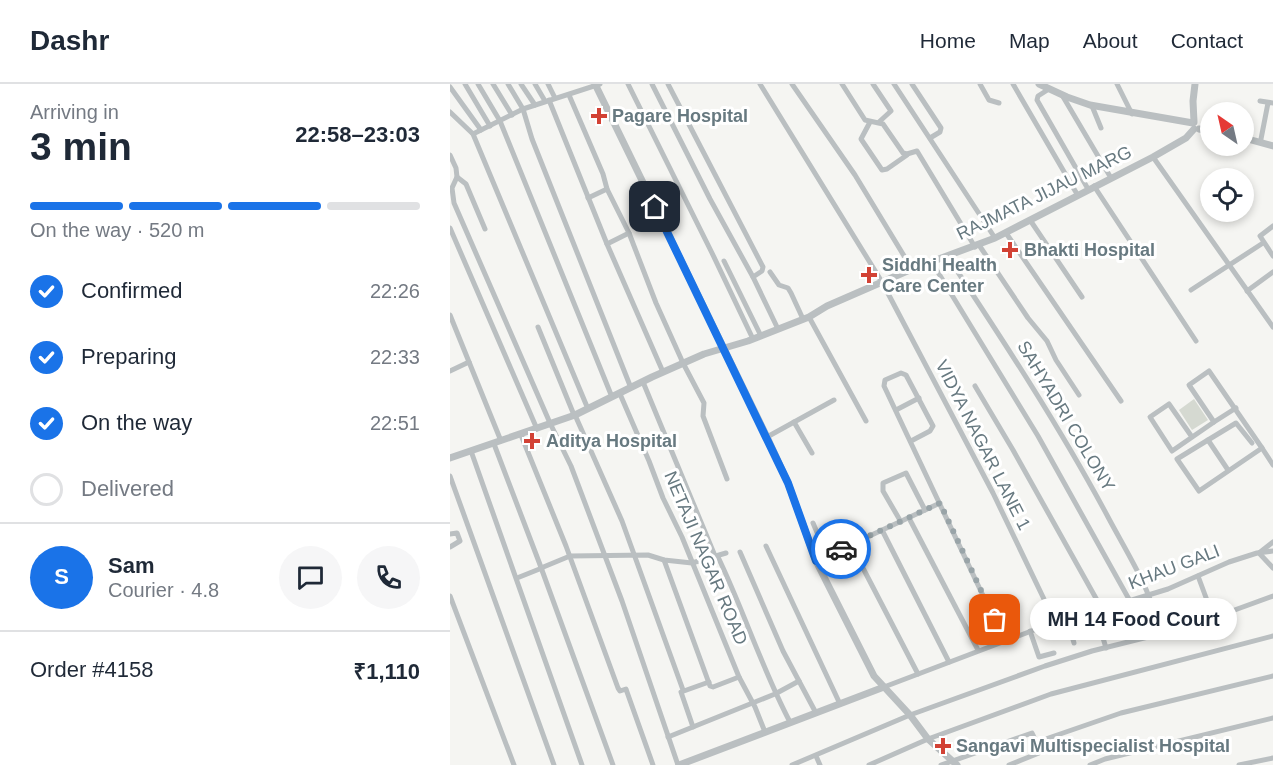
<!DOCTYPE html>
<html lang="en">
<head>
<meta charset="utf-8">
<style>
	:root { --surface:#fff; --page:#f6f6f7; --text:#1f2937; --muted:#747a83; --line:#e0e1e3; --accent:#1a73e8 }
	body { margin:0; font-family:Helvetica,sans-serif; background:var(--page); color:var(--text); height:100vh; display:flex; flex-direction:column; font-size:22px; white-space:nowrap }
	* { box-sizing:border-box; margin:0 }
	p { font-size:20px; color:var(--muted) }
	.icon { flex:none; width:33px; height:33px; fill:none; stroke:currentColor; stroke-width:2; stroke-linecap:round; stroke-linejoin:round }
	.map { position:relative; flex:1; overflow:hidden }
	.sheet { display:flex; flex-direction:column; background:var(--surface); width:450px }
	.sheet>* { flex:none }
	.needle { width:39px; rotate:326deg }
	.tools { position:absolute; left:750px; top:18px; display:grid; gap:12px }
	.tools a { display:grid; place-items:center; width:54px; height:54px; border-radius:50%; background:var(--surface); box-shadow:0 3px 9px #0003; font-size:30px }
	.pin { position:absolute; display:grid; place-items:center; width:51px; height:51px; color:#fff; margin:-26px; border-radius:12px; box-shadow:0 3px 9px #0006 }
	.courier { position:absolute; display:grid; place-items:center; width:60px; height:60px; margin:-30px; border:4px solid #1a73e8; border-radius:50%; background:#fff; color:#222; box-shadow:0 2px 8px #0007 }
	.bubble { position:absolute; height:42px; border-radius:21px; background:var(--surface); box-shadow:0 3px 9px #0003; font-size:20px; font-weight:700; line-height:42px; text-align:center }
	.headline em { font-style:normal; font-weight:700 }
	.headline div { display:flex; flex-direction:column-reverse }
	.headline { display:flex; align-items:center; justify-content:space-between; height:102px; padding:0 30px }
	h1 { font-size:39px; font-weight:700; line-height:45px }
	.bar { display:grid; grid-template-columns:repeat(4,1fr); gap:9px 6px; align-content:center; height:72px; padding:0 30px }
	.bar i { height:8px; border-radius:4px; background:var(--line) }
	.bar .on { background:var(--accent) }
	.bar p { grid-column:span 4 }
	.line { display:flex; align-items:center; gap:15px; padding:0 30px; border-top:2px solid var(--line) }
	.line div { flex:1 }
	.round { display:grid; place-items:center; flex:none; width:63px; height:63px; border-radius:32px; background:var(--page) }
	ol { padding:0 30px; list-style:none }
	li { display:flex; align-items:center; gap:18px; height:66px }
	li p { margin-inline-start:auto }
	li .icon { padding:6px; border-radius:50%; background:var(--accent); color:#fff; stroke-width:4 }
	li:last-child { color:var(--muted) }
	li i { width:33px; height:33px; border:3px solid var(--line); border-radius:50% }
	header { display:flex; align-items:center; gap:36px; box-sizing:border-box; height:84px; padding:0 30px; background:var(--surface); border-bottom:2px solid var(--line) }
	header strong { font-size:28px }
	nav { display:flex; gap:33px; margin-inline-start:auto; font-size:21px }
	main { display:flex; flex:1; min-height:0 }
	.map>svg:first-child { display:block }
	.green { fill:#d5d9d1 }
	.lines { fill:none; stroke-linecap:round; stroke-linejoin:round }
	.minor { stroke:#babfc1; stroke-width:5 }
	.tertiary { stroke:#babfc1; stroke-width:7 }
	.done { stroke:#99a4a8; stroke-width:6; stroke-dasharray:0 10.8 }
	.route { stroke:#1a73e8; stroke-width:8 }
	.poi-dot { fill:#d24235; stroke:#fff; stroke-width:2 }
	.labels { text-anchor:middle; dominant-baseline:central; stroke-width:6; stroke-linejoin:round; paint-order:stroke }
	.poi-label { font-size:18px; font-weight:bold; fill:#677980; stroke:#fff; text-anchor:start }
	.street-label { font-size:18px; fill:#677980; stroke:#fff }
</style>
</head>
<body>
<header>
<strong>Dashr</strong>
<nav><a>Home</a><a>Map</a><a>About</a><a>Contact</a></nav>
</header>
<main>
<section class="sheet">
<div class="headline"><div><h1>3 min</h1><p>Arriving in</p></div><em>22:58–23:03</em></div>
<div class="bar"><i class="on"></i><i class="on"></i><i class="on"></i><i></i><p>On the way · 520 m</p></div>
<ol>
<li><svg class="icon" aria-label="check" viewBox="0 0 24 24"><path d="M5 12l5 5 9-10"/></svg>Confirmed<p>22:26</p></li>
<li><svg class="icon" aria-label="check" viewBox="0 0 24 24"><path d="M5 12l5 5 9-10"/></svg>Preparing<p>22:33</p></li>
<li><svg class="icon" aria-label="check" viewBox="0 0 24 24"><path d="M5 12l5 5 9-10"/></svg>On the way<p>22:51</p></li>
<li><i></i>Delivered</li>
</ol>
<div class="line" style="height:108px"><b class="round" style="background:var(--accent);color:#fff">S</b><div><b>Sam</b><p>Courier · 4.8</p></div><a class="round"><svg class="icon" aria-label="chat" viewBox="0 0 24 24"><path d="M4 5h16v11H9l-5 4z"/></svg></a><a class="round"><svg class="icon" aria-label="phone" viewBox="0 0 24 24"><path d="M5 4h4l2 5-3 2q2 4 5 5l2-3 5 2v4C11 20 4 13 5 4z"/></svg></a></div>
<div class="line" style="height:78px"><div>Order #4158</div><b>₹1,110</b></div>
</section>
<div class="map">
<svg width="823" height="681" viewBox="0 0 823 681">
	<rect width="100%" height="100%" fill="#f5f5f2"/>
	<polygon class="green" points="744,315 758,336 742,346 729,326"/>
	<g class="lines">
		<g class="minor">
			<polyline points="15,0 40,42"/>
			<polyline points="28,0 50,37 162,313"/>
			<polyline points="43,0 62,31"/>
			<polyline points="58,0 73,25 82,55 181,304"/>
			<polyline points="71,0 85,21"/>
			<polyline points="85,0 95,17"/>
			<polyline points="98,0 105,14"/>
			<polyline points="178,0 262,169 303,255"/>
			<polyline points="202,0 260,115 303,193"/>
			<polyline points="218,0 313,183 312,187 303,193 328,245"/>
			<polyline points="310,0 432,198 543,409 605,538"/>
			<polyline points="342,0 405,91 462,185"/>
			<polyline points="392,0 415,36 433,40 453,69 457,70 467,67 525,163"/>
			<polyline points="423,0 441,27 429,38"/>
			<polyline points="444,0 545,154"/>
			<polyline points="462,0 491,44 490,48 480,54"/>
			<polyline points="530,0 539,16 549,19"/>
			<polyline points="563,0 627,110"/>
			<polyline points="667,0 682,30"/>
			<polyline points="0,3 31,46"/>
			<polyline points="599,5 588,12 587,16 638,105"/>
			<polyline points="119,11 153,90 157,105 179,149 206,219 233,279 254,319 253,332 277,395"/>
			<polyline points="612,11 661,94"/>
			<polyline points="99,16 157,160 213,288"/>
			<polyline points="810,17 823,19"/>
			<polyline points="642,22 651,44"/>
			<polyline points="0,28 23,50 138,325"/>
			<polyline points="420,38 411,55 432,86 437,85 457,71"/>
			<polyline points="23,50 73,25 150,0"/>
			<polyline points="811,55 818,19"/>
			<polyline points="0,71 6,84 7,93 2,104 4,119 100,339 121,382 172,517 228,681"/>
			<polyline points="703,73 823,243"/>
			<polyline points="7,93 16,100 35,145"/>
			<polyline points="644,102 746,257"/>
			<polyline points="138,114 157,105"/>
			<polyline points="580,136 632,213"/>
			<polyline points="823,142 810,152 823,172"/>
			<polyline points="0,144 87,345"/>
			<polyline points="556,149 671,317"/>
			<polyline points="157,160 179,149"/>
			<polyline points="529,161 578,234 597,257 606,276 629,311"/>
			<path d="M 498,173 C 554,258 610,343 658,433 C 676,467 697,499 707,536"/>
			<polyline points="274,177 311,252"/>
			<polyline points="486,185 588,352 680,517"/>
			<polyline points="320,188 329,201 338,204 341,209 353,235"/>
			<polyline points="741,206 813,159"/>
			<polyline points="797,207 823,188"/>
			<polyline points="0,231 51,357"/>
			<polyline points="359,233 416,337"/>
			<polyline points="88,243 124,331"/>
			<polyline points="0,287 19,278"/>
			<polyline points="193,298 265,472"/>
			<polyline points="525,302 563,366 652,525"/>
			<polyline points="170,310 199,377 213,414 232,453 289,593 305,623 315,648"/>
			<polyline points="446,326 469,314"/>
			<polyline points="125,331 172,437 233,606"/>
			<polyline points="344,338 362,369"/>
			<polyline points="764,338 786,324"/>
			<polyline points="71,351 116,462 168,604 170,607 176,605 177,608 203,681"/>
			<polyline points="317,353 384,316"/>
			<polyline points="742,353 719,320 700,333 722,367 764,338 739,301 759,287 812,364"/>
			<polyline points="758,356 786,339 802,359"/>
			<polyline points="461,357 480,347 483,342 456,291 451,289 435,296 434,302 554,556"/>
			<polyline points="44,360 89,478 163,681"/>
			<polyline points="21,367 132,681"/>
			<polyline points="778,386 758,356 727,375 749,407 812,364 823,381"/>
			<polyline points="0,392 104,681"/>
			<polyline points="459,434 528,566"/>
			<polyline points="451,438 433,407 433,399 456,389 475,426"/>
			<polyline points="363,439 377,472"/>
			<polyline points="432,446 499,578"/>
			<polyline points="0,450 7,449 10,457 0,463"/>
			<polyline points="823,458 809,469 823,484"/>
			<polyline points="401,461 468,590"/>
			<polyline points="316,462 390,620"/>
			<polyline points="290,468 333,567 366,629"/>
			<path d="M 268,473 C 294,527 312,585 340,638"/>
			<polyline points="214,476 260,602 263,603 289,593"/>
			<polyline points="366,477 490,419"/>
			<polyline points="91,484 120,472 198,471 214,476 242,479 276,469"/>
			<polyline points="748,492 758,519"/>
			<polyline points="67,494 92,484"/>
			<polyline points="0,512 64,681"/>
			<polyline points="645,527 656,564"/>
			<polyline points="617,535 624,559"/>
			<polyline points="580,547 589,573 604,569"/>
			<polyline points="434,603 584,546 718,505 779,478 807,469 823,467"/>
			<polyline points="243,643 231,608 259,598"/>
			<polyline points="218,653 325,610 349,597"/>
			<polyline points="587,658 671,629 823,592"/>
			<polyline points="366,672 370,681"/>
			<polyline points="342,681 460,631 595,582 642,567 738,543 823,512"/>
			<polyline points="419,681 478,655 601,610 823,552"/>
			<polyline points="491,681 582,649 590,665 589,669 559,681"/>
			<polyline points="640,681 655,675 823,634"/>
			<polyline points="789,681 823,674"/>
		</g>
		<g class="tertiary">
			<polyline points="145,0 317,353 338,399 366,477 424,592 460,631 478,655 507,681"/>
			<polyline points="589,0 617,13 640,21 743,39"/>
			<polyline points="744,38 743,17 745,0"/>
			<polyline points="749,45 760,47"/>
			<polyline points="794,54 823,62"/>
			<polyline points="0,374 125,331 202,293 254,270 298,257 359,233 377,222 462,185 545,154 703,73 736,54 744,45"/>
			<polyline points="229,681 434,603"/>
		</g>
	</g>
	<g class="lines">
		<polyline class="done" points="391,465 490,419 545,536"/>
		<polyline class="route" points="205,123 338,399 366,477 391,465"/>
	</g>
	<g class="poi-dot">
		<path d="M146 23h6v6h6v6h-6v6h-6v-6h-6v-6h6z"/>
		<path d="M557 157h6v6h6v6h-6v6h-6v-6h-6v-6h6z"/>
		<path d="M416 182h6v6h6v6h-6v6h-6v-6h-6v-6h6z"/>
		<path d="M79 348h6v6h6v6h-6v6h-6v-6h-6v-6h6z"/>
		<path d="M490 653h6v6h6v6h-6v6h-6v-6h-6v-6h6z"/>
	</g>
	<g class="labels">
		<g class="poi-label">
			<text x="162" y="32">Pagare Hospital</text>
			<text x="574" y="166">Bhakti Hospital</text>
			<text x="432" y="181">Siddhi Health<tspan x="432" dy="21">Care Center</tspan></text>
			<text x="96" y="357">Aditya Hospital</text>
			<text x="506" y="662">Sangavi Multispecialist Hospital</text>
		</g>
		<g class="street-label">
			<text transform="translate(594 109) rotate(-26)">RAJMATA JIJAU MARG</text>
			<text transform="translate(616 332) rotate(59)">SAHYADRI COLONY</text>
			<text transform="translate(533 361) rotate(63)">VIDYA NAGAR LANE 1</text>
			<text transform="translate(256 474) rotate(67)">NETAJI NAGAR ROAD</text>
			<text transform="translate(724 483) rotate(-21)">KHAU GALI</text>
		</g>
	</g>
</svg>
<div class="tools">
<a><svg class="needle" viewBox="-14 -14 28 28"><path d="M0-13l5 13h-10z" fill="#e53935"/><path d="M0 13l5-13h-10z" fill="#747a83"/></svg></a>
<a><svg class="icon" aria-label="locate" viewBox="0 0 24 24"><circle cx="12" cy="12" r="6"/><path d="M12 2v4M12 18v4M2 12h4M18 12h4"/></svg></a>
</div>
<div class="pin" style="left:545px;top:536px;background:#ea580c"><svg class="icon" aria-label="bag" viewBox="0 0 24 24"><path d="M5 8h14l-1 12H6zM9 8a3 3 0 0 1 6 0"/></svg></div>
<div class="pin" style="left:205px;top:123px;background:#1f2937"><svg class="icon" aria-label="home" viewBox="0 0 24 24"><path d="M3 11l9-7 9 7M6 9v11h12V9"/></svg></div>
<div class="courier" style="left:391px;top:465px"><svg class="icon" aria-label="car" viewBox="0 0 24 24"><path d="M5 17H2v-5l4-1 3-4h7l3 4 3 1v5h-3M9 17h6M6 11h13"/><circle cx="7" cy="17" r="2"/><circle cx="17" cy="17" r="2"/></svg></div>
<div class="bubble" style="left:580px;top:514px;width:207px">MH 14 Food Court</div>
</div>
</main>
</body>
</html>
